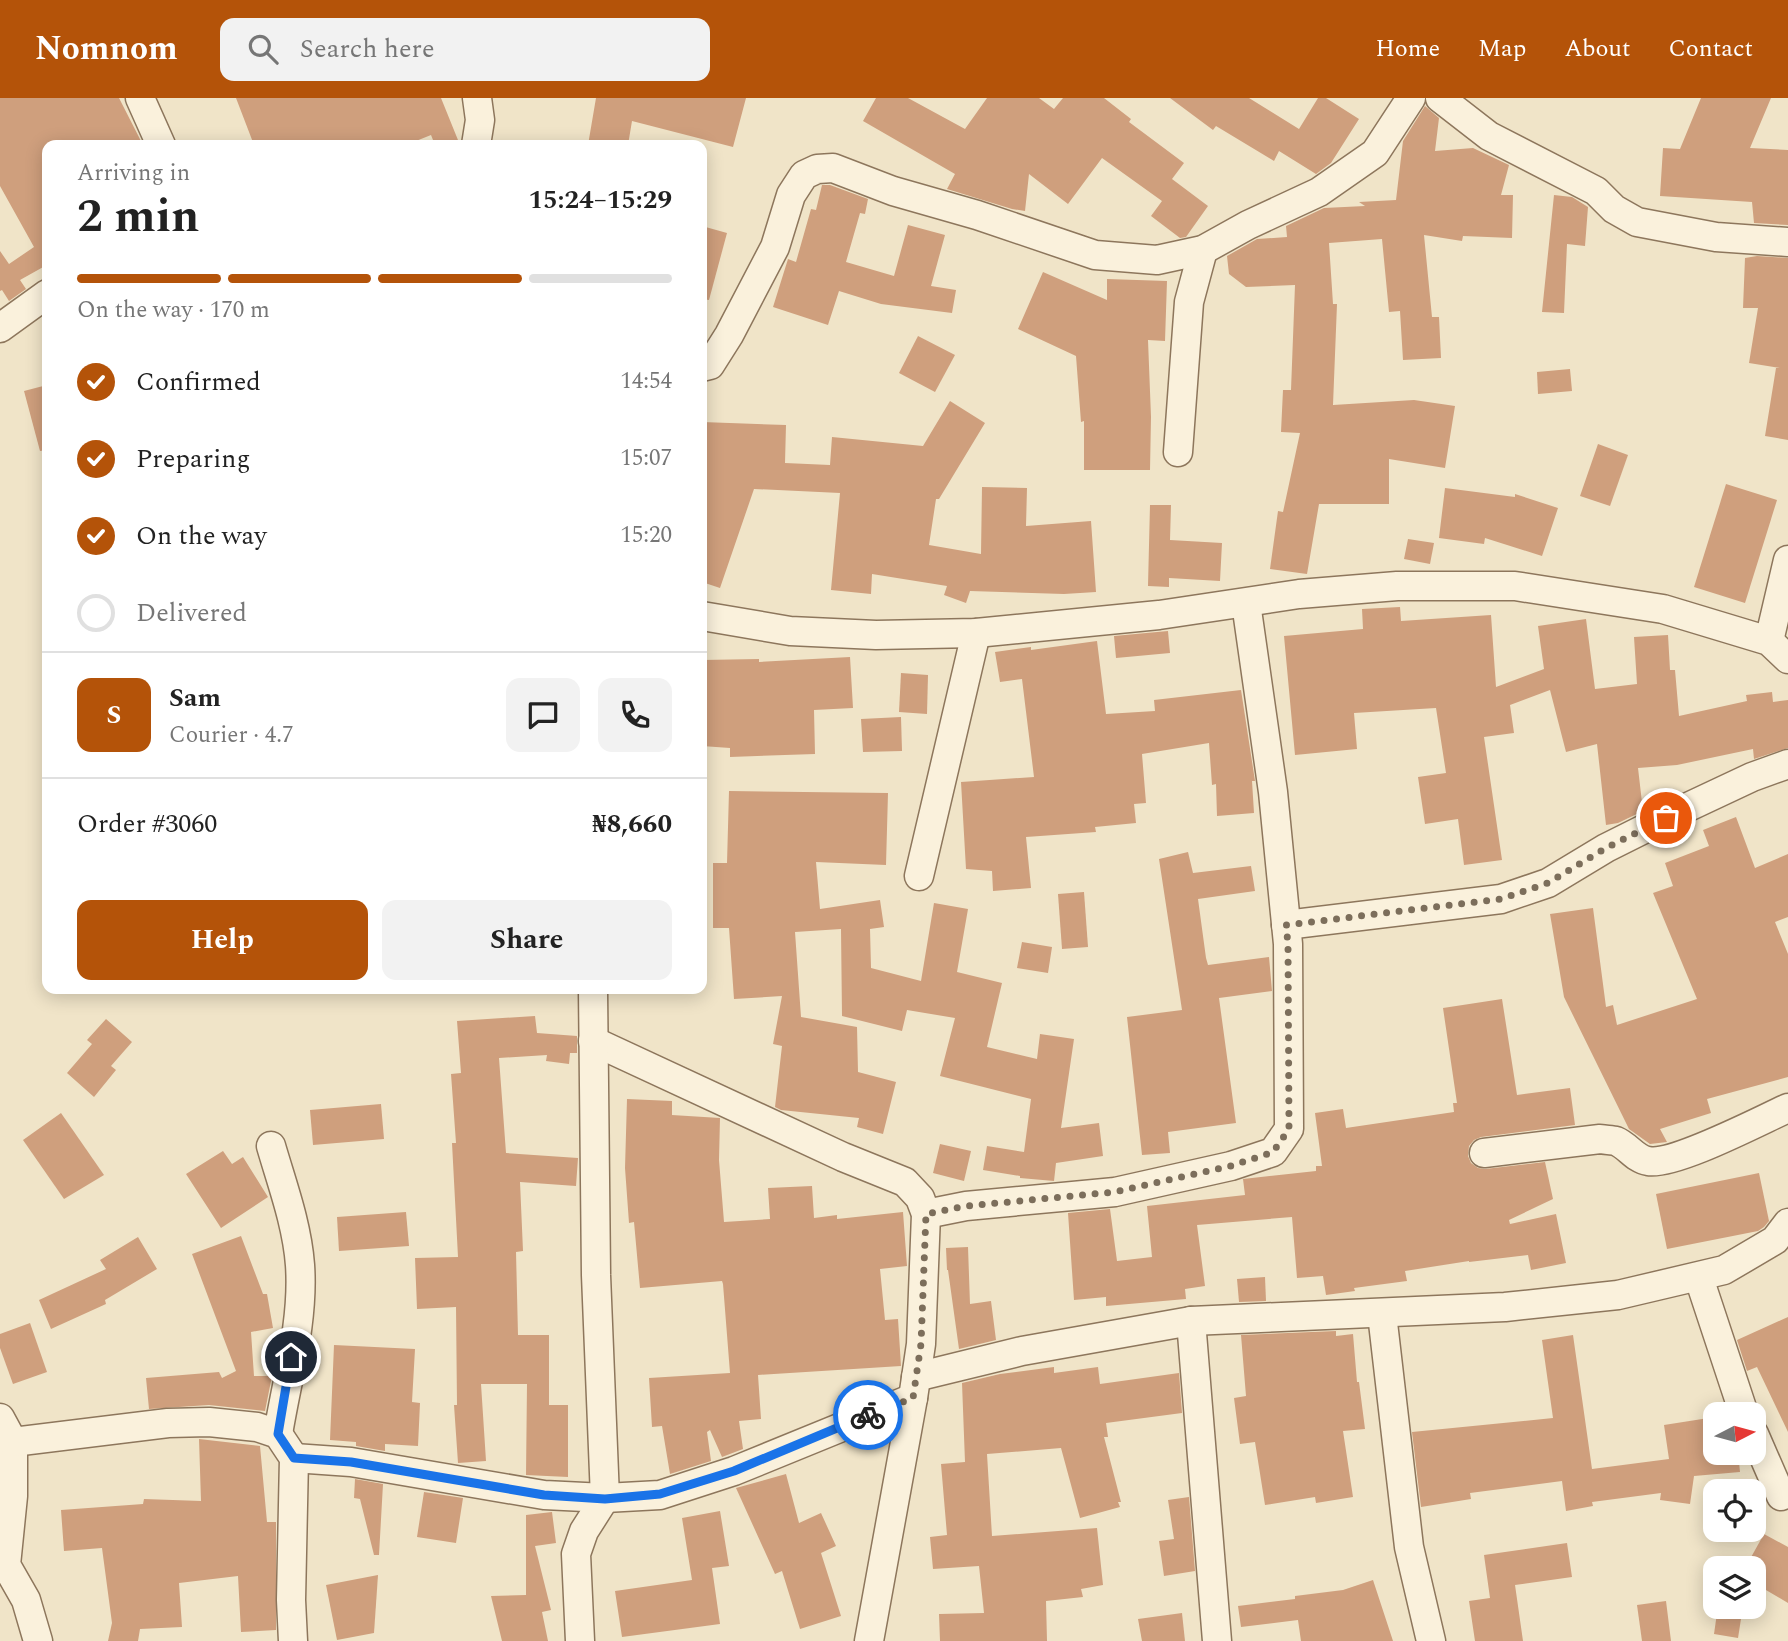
<!DOCTYPE html>
<html lang="en">
<head>
<meta charset="utf-8">
<style>
	:root { --surface:#fff; --page:#f2f2f2; --text:#222; --muted:#767676; --line:#e0e0e0; --accent:#b45309 }
	body { margin:0; font-family:Spectral,serif; background:var(--page); color:var(--text); height:100vh; display:flex; flex-direction:column; font-size:26px; white-space:nowrap }
	* { box-sizing:border-box; margin:0 }
	p { font-size:23px; color:var(--muted) }
	.icon { flex:none; width:38px; height:38px; fill:none; stroke:currentColor; stroke-width:2; stroke-linecap:round; stroke-linejoin:round }
	.map { position:relative; flex:1; overflow:hidden }
	.drawer { position:absolute; left:42px; top:42px; width:665px; height:854px; display:flex; flex-direction:column; background:var(--surface); border-radius:14px; box-shadow:0 4px 18px #0003 }
	.drawer>* { flex:none }
	.needle { width:46px; rotate:84deg }
	.tools { position:absolute; left:1703px; top:1304px; display:grid; gap:14px }
	.tools a { display:grid; place-items:center; width:63px; height:63px; border-radius:14px; background:var(--surface); box-shadow:0 4px 18px #0003; font-size:35px }
	.pin { position:absolute; display:grid; place-items:center; width:60px; height:60px; color:#fff; margin:-30px; border:4px solid #fff; border-radius:50%; box-shadow:0 2px 7px #0007 }
	.courier { position:absolute; display:grid; place-items:center; width:70px; height:70px; margin:-35px; border:5px solid #1a73e8; border-radius:50%; background:#fff; color:#222; box-shadow:0 2px 9px #0007 }
	.headline em { font-style:normal; font-weight:700 }
	.headline div { display:flex; flex-direction:column-reverse }
	.headline { display:flex; align-items:center; justify-content:space-between; height:119px; padding:0 35px }
	h1 { font-size:46px; font-weight:700; line-height:52px }
	.bar { display:grid; grid-template-columns:repeat(4,1fr); gap:10px 7px; align-content:center; height:84px; padding:0 35px }
	.bar i { height:9px; border-radius:5px; background:var(--line) }
	.bar .active { background:var(--accent) }
	.bar p { grid-column:span 4 }
	.line { display:flex; align-items:center; gap:18px; padding:0 35px; border-top:2px solid var(--line) }
	.line div { flex:1 }
	.round { display:grid; place-items:center; flex:none; width:74px; height:74px; border-radius:14px; background:var(--page) }
	ol { padding:0 35px; list-style:none }
	li { display:flex; align-items:center; gap:21px; height:77px }
	li p { margin-inline-start:auto }
	li .icon { padding:7px; border-radius:50%; background:var(--accent); color:#fff; stroke-width:4 }
	li:last-child { color:var(--muted) }
	li i { width:38px; height:38px; border:4px solid var(--line); border-radius:50% }
	.action { display:flex; gap:14px; margin-top:auto; padding:14px 35px }
	.action a { flex:1; height:80px; border-radius:14px; background:var(--accent); color:#fff; font-size:28px; font-weight:700; line-height:80px; text-align:center }
	.action a+a { background:var(--page); color:var(--text) }
	header { display:flex; align-items:center; gap:42px; box-sizing:border-box; height:98px; padding:0 35px; background:var(--accent); color:#fff }
	header strong { font-size:33px }
	nav { display:flex; gap:38px; margin-inline-start:auto; font-size:24px }
	.search { width:490px; height:63px; background:var(--page); display:flex; align-items:center; gap:18px; box-sizing:border-box; padding:0 24px; border-radius:14px; color:var(--muted); font-size:26px }
	.map>svg:first-child { display:block }
	.building { fill:#cf9f7d }
	.lines { fill:none; stroke-linecap:round; stroke-linejoin:round }
	.street-casing { stroke:#8d765c; stroke-width:31 }
	.street { stroke:#faf1dc; stroke-width:28 }
	.done { stroke:#7c6e5b; stroke-width:7; stroke-dasharray:0 12.6 }
	.route { stroke:#1a73e8; stroke-width:9 }
</style>
</head>
<body>
<header>
<strong>Nomnom</strong>
<div class="search"><svg class="icon" aria-label="search" viewBox="0 0 24 24"><circle cx="10" cy="10" r="6"/><path d="M15 15l6 6"/></svg>Search here</div>
<nav><a>Home</a><a>Map</a><a>About</a><a>Contact</a></nav>
</header>
<div class="map">
<svg width="1788" height="1543" viewBox="0 0 1788 1543">
	<rect width="100%" height="100%" fill="#f0e4c8"/>
	<g class="building">
		<polygon points="0,0 119,0 143,47 47,47 47,172 45,168 20,182 26,191 9,203 2,192 0,193 0,153 9,166 34,149 0,88"/>
		<polygon points="236,0 441,0 460,47 435,47 431,37 406,47 254,47"/>
		<polygon points="596,0 746,0 733,49 632,23 628,47 588,47"/>
		<polygon points="876,0 908,0 965,31 987,0 1039,0 1054,11 1063,0 1104,0 1131,21 1129,24 1184,65 1172,81 1208,108 1186,139 1180,140 1151,118 1162,103 1102,60 1068,106 1029,76 1025,113 1012,111 947,91 955,76 863,23"/>
		<polygon points="1170,0 1249,0 1299,31 1318,0 1326,0 1359,21 1331,65 1316,76 1279,53 1274,63 1216,28 1213,32"/>
		<polygon points="1701,0 1771,0 1750,50 1788,52 1788,127 1754,125 1752,104 1660,98 1663,50 1680,51"/>
		<polygon points="1425,8 1439,20 1435,53 1473,50 1509,67 1501,97 1513,97 1512,140 1463,138 1462,143 1424,137 1432,219 1439,219 1441,260 1403,262 1400,213 1389,214 1382,141 1329,145 1333,206 1337,206 1333,307 1414,302 1455,308 1445,370 1389,361 1389,406 1319,406 1307,476 1270,471 1278,413 1283,414 1300,335 1281,334 1283,292 1291,292 1295,187 1246,189 1229,176 1227,158 1257,141 1287,139 1286,128 1324,110 1365,108 1359,104 1396,102 1403,43"/>
		<polygon points="822,87 830,87 868,101 865,116 860,115 846,164 894,178 908,127 945,137 931,188 956,192 952,215 881,206 839,193 828,227 773,209 788,161 796,164 811,111 816,112"/>
		<polygon points="1554,97 1572,99 1588,109 1585,148 1567,146 1564,215 1542,214"/>
		<polygon points="702,128 727,135 709,202 702,201"/>
		<polygon points="1757,158 1788,160 1788,342 1765,338 1776,270 1780,270 1749,265 1758,210 1743,210 1745,160"/>
		<polygon points="1043,174 1107,202 1107,181 1167,183 1165,243 1148,242 1151,319 1150,372 1084,372 1084,323 1081,324 1076,258 1018,231"/>
		<polygon points="918,238 955,257 935,294 899,275"/>
		<polygon points="1570,271 1572,293 1538,296 1537,274"/>
		<polygon points="47,287 47,352 40,353 24,293"/>
		<polygon points="950,303 985,325 939,401 936,401 929,447 981,456 982,389 1027,390 1026,428 1091,423 1096,494 1064,496 970,493 966,505 944,497 947,488 872,476 871,496 831,492 840,395 754,391 720,490 702,484 702,324 786,327 785,365 830,367 832,339 923,348"/>
		<polygon points="1598,346 1628,357 1610,408 1580,398"/>
		<polygon points="1726,386 1777,402 1745,505 1694,489"/>
		<polygon points="1445,390 1515,399 1515,396 1558,410 1542,458 1485,440 1484,446 1439,440"/>
		<polygon points="1150,407 1171,407 1170,442 1222,445 1220,483 1169,480 1169,489 1148,488"/>
		<polygon points="1408,441 1434,445 1430,466 1404,461"/>
		<polygon points="1400,509 1401,523 1491,517 1496,589 1544,571 1538,528 1586,521 1595,591 1637,586 1634,539 1668,537 1670,572 1675,572 1679,618 1747,603 1746,597 1772,594 1773,604 1788,602 1788,650 1754,661 1753,651 1677,667 1638,670 1643,713 1618,725 1606,727 1597,646 1566,654 1550,592 1510,607 1514,635 1484,639 1502,762 1464,767 1458,721 1425,726 1418,679 1446,675 1436,610 1354,615 1357,651 1295,657 1284,538 1363,531 1362,511"/>
		<polygon points="1168,533 1170,555 1116,560 1114,538"/>
		<polygon points="1097,543 1106,616 1155,613 1154,602 1241,592 1255,683 1252,683 1254,715 1217,718 1216,686 1212,687 1209,645 1142,656 1146,705 1134,706 1136,725 1095,729 1096,734 1026,739 1031,790 993,793 992,773 966,771 961,684 1034,679 1022,581 1000,584 995,554 1031,549 1031,552"/>
		<polygon points="850,559 853,610 814,612 815,656 730,659 730,650 702,648 702,562 759,561 759,564"/>
		<polygon points="901,575 928,577 927,616 899,614"/>
		<polygon points="901,619 902,653 863,654 861,621"/>
		<polygon points="729,693 888,695 886,767 816,764 820,811 880,802 884,829 870,831 871,870 921,883 934,805 968,811 957,874 1002,885 987,949 1037,961 1040,936 1074,941 1061,1030 1099,1025 1103,1058 1056,1065 1054,1083 1020,1080 1020,1078 983,1072 987,1048 1024,1054 1031,1001 940,978 955,920 907,912 902,933 842,918 841,831 795,834 801,919 857,929 858,974 896,984 883,1036 857,1029 859,1020 781,1012 775,1009 782,948 773,946 782,898 734,901 729,830 713,830 713,765 727,765"/>
		<polygon points="1736,719 1755,770 1788,756 1788,819 1775,824 1788,856 1788,979 1707,1001 1711,1015 1660,1031 1667,1044 1650,1046 1629,1031 1564,899 1550,816 1593,810 1606,909 1613,907 1617,927 1697,901 1653,795 1673,788 1665,765 1709,748 1703,732"/>
		<polygon points="1188,754 1193,775 1251,768 1255,793 1198,801 1206,860 1208,867 1269,859 1272,893 1219,900 1236,1025 1168,1034 1170,1055 1142,1057 1127,919 1182,912 1159,761"/>
		<polygon points="1084,794 1088,849 1062,851 1058,796"/>
		<polygon points="1022,844 1052,849 1048,875 1017,870"/>
		<polygon points="1502,901 1517,997 1570,990 1575,1027 1481,1039 1474,1042 1469,1048 1468,1058 1471,1065 1478,1070 1485,1071 1545,1064 1553,1101 1509,1122 1510,1126 1556,1116 1566,1165 1531,1172 1528,1157 1469,1164 1469,1163 1405,1173 1407,1183 1354,1190 1355,1193 1326,1197 1323,1178 1297,1180 1292,1119 1197,1127 1205,1188 1185,1191 1186,1201 1106,1208 1106,1199 1074,1202 1068,1115 1110,1111 1117,1163 1152,1159 1147,1108 1245,1097 1243,1081 1316,1073 1316,1068 1322,1068 1315,1015 1343,1011 1346,1030 1454,1014 1453,1005 1457,1005 1443,910"/>
		<polygon points="535,918 537,935 577,938 577,955 570,955 569,966 546,963 547,957 499,960 506,1055 578,1060 576,1088 520,1084 523,1153 516,1154 518,1237 549,1237 549,1307 568,1307 568,1379 526,1377 527,1286 481,1286 486,1363 458,1365 454,1307 457,1307 456,1209 417,1211 415,1160 458,1159 452,1045 456,1045 451,976 461,975 457,923"/>
		<polygon points="106,921 132,944 111,968 116,972 94,999 67,975 92,946 87,942"/>
		<polygon points="627,1001 672,1003 672,1017 720,1020 719,1062 724,1124 770,1121 768,1090 812,1088 814,1120 837,1117 837,1121 903,1114 907,1168 880,1171 885,1222 898,1221 901,1268 758,1277 761,1321 739,1323 743,1351 722,1359 710,1332 707,1334 711,1363 670,1376 662,1328 652,1329 649,1280 730,1275 723,1186 722,1183 640,1190 634,1124 629,1125 625,1070"/>
		<polygon points="381,1006 384,1041 313,1047 310,1012"/>
		<polygon points="61,1015 104,1077 64,1101 23,1042"/>
		<polygon points="940,1046 971,1053 964,1083 933,1075"/>
		<polygon points="223,1053 232,1066 243,1059 268,1099 221,1130 186,1076"/>
		<polygon points="1759,1075 1769,1123 1764,1129 1758,1133 1667,1151 1656,1096"/>
		<polygon points="406,1114 409,1148 339,1153 337,1119"/>
		<polygon points="241,1138 263,1196 267,1196 273,1230 251,1234 254,1278 272,1278 265,1313 209,1307 149,1311 146,1280 219,1274 222,1280 236,1273 192,1156"/>
		<polygon points="138,1139 157,1171 105,1202 106,1206 51,1231 39,1202 106,1171 100,1162"/>
		<polygon points="968,1149 970,1206 991,1203 996,1242 959,1251 948,1172 947,1172 946,1150"/>
		<polygon points="1265,1179 1266,1203 1239,1204 1237,1181"/>
		<polygon points="1788,1219 1788,1334 1757,1269 1747,1273 1737,1242"/>
		<polygon points="30,1225 47,1274 13,1286 0,1250 0,1236"/>
		<polygon points="1336,1233 1336,1238 1353,1236 1357,1284 1359,1284 1365,1331 1343,1333 1353,1399 1316,1405 1315,1399 1265,1407 1255,1344 1240,1346 1234,1300 1246,1298 1241,1237"/>
		<polygon points="1573,1237 1592,1371 1669,1361 1664,1327 1715,1319 1715,1354 1738,1354 1740,1374 1694,1378 1690,1406 1660,1402 1661,1395 1592,1404 1593,1408 1566,1413 1562,1383 1470,1395 1471,1401 1421,1409 1412,1334 1553,1320 1542,1242"/>
		<polygon points="334,1247 415,1251 412,1304 420,1305 418,1348 385,1346 385,1353 356,1348 356,1344 330,1342"/>
		<polygon points="1054,1269 1054,1275 1098,1269 1100,1286 1179,1275 1182,1315 1106,1325 1108,1339 1104,1339 1121,1404 1118,1404 1120,1409 1080,1420 1061,1350 987,1356 992,1438 1097,1430 1103,1487 1081,1491 1083,1499 1046,1503 1047,1543 940,1543 939,1516 984,1515 979,1468 933,1471 930,1439 947,1437 941,1366 965,1364 962,1285 1000,1276"/>
		<polygon points="199,1341 260,1348 267,1424 276,1424 276,1532 241,1534 238,1478 179,1485 182,1529 140,1531 138,1543 108,1543 112,1525 102,1450 64,1453 61,1412 143,1406 144,1401 201,1403"/>
		<polygon points="786,1376 799,1425 821,1415 836,1448 821,1455 841,1518 800,1531 782,1473 775,1476 736,1390"/>
		<polygon points="355,1381 383,1386 379,1457 374,1457 360,1401 354,1400"/>
		<polygon points="424,1394 463,1400 456,1445 417,1439"/>
		<polygon points="1189,1399 1195,1473 1164,1478 1159,1443 1174,1441 1168,1402"/>
		<polygon points="720,1413 729,1468 712,1470 720,1526 622,1539 615,1493 692,1482 682,1420"/>
		<polygon points="552,1414 556,1445 535,1448 551,1512 542,1514 548,1543 502,1543 491,1498 526,1497 526,1417"/>
		<polygon points="1764,1436 1788,1449 1788,1505 1754,1485 1754,1470 1745,1470"/>
		<polygon points="1567,1445 1572,1479 1515,1487 1523,1543 1475,1543 1469,1503 1490,1500 1484,1457"/>
		<polygon points="378,1477 374,1535 337,1542 326,1487"/>
		<polygon points="1373,1482 1393,1543 1301,1543 1298,1522 1241,1529 1238,1508 1295,1501 1295,1498 1343,1492"/>
		<polygon points="1666,1503 1671,1543 1642,1543 1637,1507"/>
		<polygon points="1718,1508 1743,1508 1738,1540 1714,1536"/>
		<polygon points="1182,1515 1185,1543 1142,1543 1138,1521"/>
	</g>
	<g class="lines">
		<defs>
			<g id="street">
				<polyline points="140,0 161,47"/>
				<polyline points="1440,0 1489,38 1596,93 1614,111 1637,124 1716,139 1788,144"/>
				<polyline points="476,47 480,22 477,0"/>
				<polyline points="0,230 47,196"/>
				<polyline points="702,269 710,267 729,237 775,149 791,97 804,77 817,71 833,70 893,93 977,117 1095,157 1157,162 1203,152 1248,127 1319,94 1375,55 1411,0"/>
				<polyline points="1178,354 1189,204 1203,152"/>
				<polyline points="702,518 790,533 876,537 976,535 1159,517 1299,496 1397,488 1515,488 1663,511 1769,543 1788,561"/>
				<polyline points="1769,543 1788,462"/>
				<polyline points="919,778 976,535"/>
				<polyline points="1286,827 1501,801 1548,785 1606,750 1686,710 1752,679 1788,666"/>
				<polyline points="593,943 843,1059 905,1084 920,1100 926,1116 921,1246 913,1300 869,1543"/>
				<path d="M 271,1048 C 282,1086 297,1126 300,1167 C 304,1223 287,1281 278,1336"/>
				<path d="M 1484,1055 L 1600,1041 C 1605,1042 1612,1042 1616,1043 C 1628,1048 1635,1061 1648,1063 C 1674,1068 1761,1022 1788,1010"/>
				<polyline points="926,1116 966,1108 1115,1094 1231,1068 1273,1054 1289,1031 1288,846 1273,694 1246,505"/>
				<polyline points="1699,1180 1744,1316"/>
				<polyline points="1382,1216 1409,1449 1431,1543"/>
				<polyline points="1191,1223 1217,1543"/>
				<polyline points="916,1279 1022,1253 1191,1223 1505,1209 1618,1197 1724,1172 1775,1142 1788,1125"/>
				<polyline points="0,1320 13,1344 13,1398 6,1467 26,1502 38,1543"/>
				<polyline points="1754,1336 1781,1398"/>
				<polyline points="13,1344 168,1325 209,1324 257,1329 278,1336 294,1360 291,1502 293,1543"/>
				<polyline points="294,1360 351,1364 544,1397 605,1400 660,1397 734,1373 913,1300"/>
				<polyline points="580,1543 576,1456 584,1433 605,1400 596,1177 593,891"/>
			</g>
		</defs>
		<use href="#street" class="street-casing"/>
		<use href="#street" class="street"/>
	</g>
	<g class="lines">
		<polyline class="done" points="868,1317 913,1300 921,1246 926,1116 966,1108 1115,1094 1231,1068 1273,1054 1289,1031 1288,846 1286,827 1501,801 1548,785 1606,750 1666,720"/>
		<polyline class="route" points="291,1259 278,1336 294,1360 351,1364 544,1397 605,1401 660,1396 734,1373 868,1317"/>
	</g>
</svg>
<div class="tools">
<a><svg class="needle" viewBox="-14 -14 28 28"><path d="M0-13l5 13h-10z" fill="#e53935"/><path d="M0 13l5-13h-10z" fill="#767676"/></svg></a>
<a><svg class="icon" aria-label="locate" viewBox="0 0 24 24"><circle cx="12" cy="12" r="6"/><path d="M12 2v4M12 18v4M2 12h4M18 12h4"/></svg></a>
<a><svg class="icon" aria-label="layers" viewBox="0 0 24 24"><path d="M12 4l9 5-9 5-9-5zM3 14l9 5 9-5"/></svg></a>
</div>
<div class="pin" style="left:1666px;top:720px;background:#ea580c"><svg class="icon" aria-label="bag" viewBox="0 0 24 24"><path d="M5 8h14l-1 12H6zM9 8a3 3 0 0 1 6 0"/></svg></div>
<div class="pin" style="left:291px;top:1259px;background:#1f2937"><svg class="icon" aria-label="home" viewBox="0 0 24 24"><path d="M3 11l9-7 9 7M6 9v11h12V9"/></svg></div>
<div class="courier" style="left:868px;top:1317px"><svg class="icon" aria-label="bike" viewBox="0 0 24 24"><circle cx="6" cy="16" r="4"/><circle cx="18" cy="16" r="4"/><path d="M6 16l4-8h5l3 8M10 8l3 8H6M13 5h3"/></svg></div>
<section class="drawer">
<div class="headline"><div><h1>2 min</h1><p>Arriving in</p></div><em>15:24–15:29</em></div>
<div class="bar"><i class="active"></i><i class="active"></i><i class="active"></i><i></i><p>On the way · 170 m</p></div>
<ol>
<li><svg class="icon" aria-label="check" viewBox="0 0 24 24"><path d="M5 12l5 5 9-10"/></svg>Confirmed<p>14:54</p></li>
<li><svg class="icon" aria-label="check" viewBox="0 0 24 24"><path d="M5 12l5 5 9-10"/></svg>Preparing<p>15:07</p></li>
<li><svg class="icon" aria-label="check" viewBox="0 0 24 24"><path d="M5 12l5 5 9-10"/></svg>On the way<p>15:20</p></li>
<li><i></i>Delivered</li>
</ol>
<div class="line" style="height:126px"><b class="round" style="background:var(--accent);color:#fff">S</b><div><b>Sam</b><p>Courier · 4.7</p></div><a class="round"><svg class="icon" aria-label="chat" viewBox="0 0 24 24"><path d="M4 5h16v11H9l-5 4z"/></svg></a><a class="round"><svg class="icon" aria-label="phone" viewBox="0 0 24 24"><path d="M5 4h4l2 5-3 2q2 4 5 5l2-3 5 2v4C11 20 4 13 5 4z"/></svg></a></div>
<div class="line" style="height:91px"><div>Order #3060</div><b>₦8,660</b></div>
<div class="action"><a>Help</a><a>Share</a></div>
</section>
</div>
</body>
</html>
